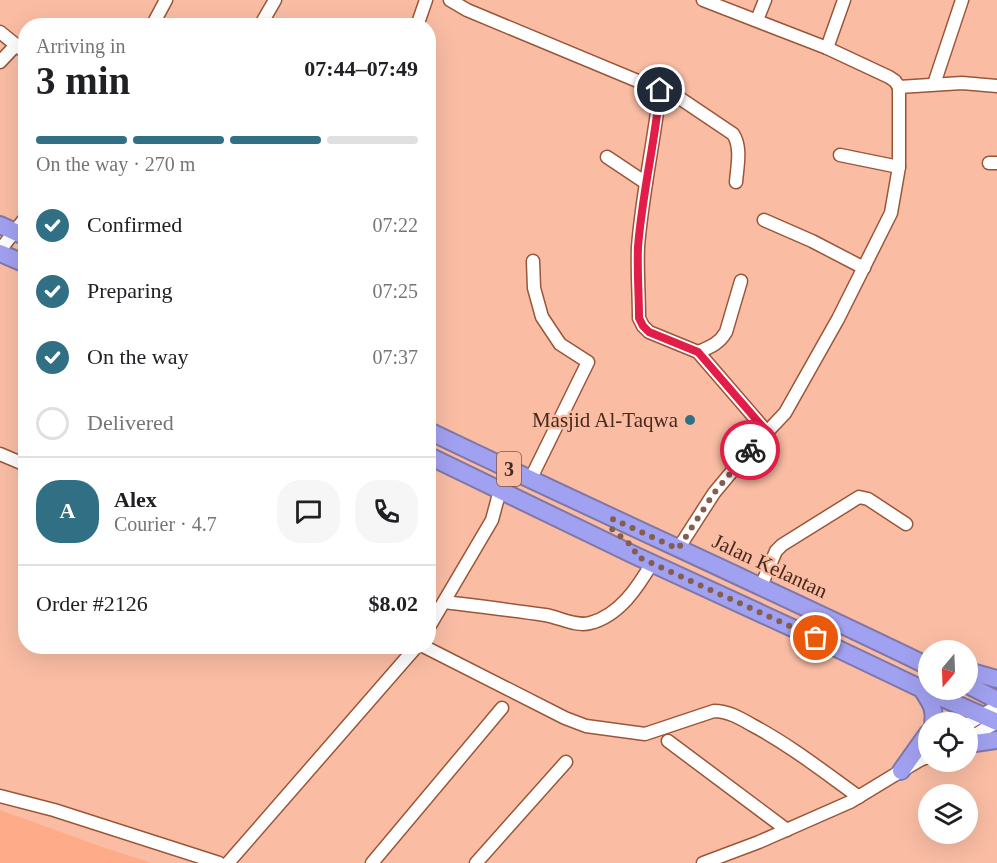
<!DOCTYPE html>
<html lang="en">
<head>
<meta charset="utf-8">
<style>
	:root { --surface:#fff; --page:#f6f6f6; --text:#202124; --muted:#757577; --line:#e0e0e0; --accent:#306f84 }
	body { margin:0; font-family:Georgia,serif; background:var(--page); color:var(--text); height:100vh; display:flex; flex-direction:column; font-size:22px; white-space:nowrap }
	* { box-sizing:border-box; margin:0 }
	p { font-size:20px; color:var(--muted) }
	.icon { flex:none; width:33px; height:33px; fill:none; stroke:currentColor; stroke-width:2; stroke-linecap:round; stroke-linejoin:round }
	.map { position:relative; flex:1; overflow:hidden }
	.details { position:absolute; left:18px; top:18px; width:418px; height:636px; display:flex; flex-direction:column; background:var(--surface); border-radius:24px; box-shadow:0 6px 24px #0002 }
	.details>* { flex:none }
	.needle { width:39px; rotate:199deg }
	.fabs { position:absolute; left:918px; top:640px; display:grid; gap:12px }
	.fabs a { display:grid; place-items:center; width:60px; height:60px; border-radius:50%; background:var(--surface); box-shadow:0 6px 24px #0002; font-size:30px }
	.pin { position:absolute; display:grid; place-items:center; width:51px; height:51px; color:#fff; margin:-26px; border:3px solid #fff; border-radius:50%; box-shadow:0 2px 6px #0007 }
	.courier { position:absolute; display:grid; place-items:center; width:60px; height:60px; margin:-30px; border:4px solid #e11d48; border-radius:50%; background:#fff; color:#222; box-shadow:0 2px 8px #0007 }
	.overview em { font-style:normal; font-weight:700 }
	.overview div { display:flex; flex-direction:column-reverse }
	.overview { display:flex; align-items:center; justify-content:space-between; height:102px; padding:0 18px }
	h1 { font-size:39px; font-weight:700; line-height:45px }
	.bar { display:grid; grid-template-columns:repeat(4,1fr); gap:9px 6px; align-content:center; height:72px; padding:0 18px }
	.bar i { height:8px; border-radius:4px; background:var(--line) }
	.bar .selected { background:var(--accent) }
	.bar p { grid-column:span 4 }
	.line { display:flex; align-items:center; gap:15px; padding:0 18px; border-top:2px solid var(--line) }
	.line div { flex:1 }
	.round { display:grid; place-items:center; flex:none; width:63px; height:63px; border-radius:24px; background:var(--page) }
	ol { padding:0 18px; list-style:none }
	li { display:flex; align-items:center; gap:18px; height:66px }
	li p { margin-inline-start:auto }
	li .icon { padding:6px; border-radius:50%; background:var(--accent); color:#fff; stroke-width:4 }
	li:last-child { color:var(--muted) }
	li i { width:33px; height:33px; border:3px solid var(--line); border-radius:50% }
	.map>svg:first-child { display:block }
	.built { fill:#feab89 }
	.lines { fill:none; stroke-linecap:round; stroke-linejoin:round }
	.minor-casing { stroke:#9a5639; stroke-width:15 }
	.highway-casing { stroke:#8177a6; stroke-width:20 }
	.minor { stroke:#fff; stroke-width:12 }
	.highway { stroke:#a1a1f1; stroke-width:16 }
	.done { stroke:#855d4c; stroke-width:6; stroke-dasharray:0 10.8 }
	.route { stroke:#e11d48; stroke-width:8 }
	.poi-dot { fill:#306f84; stroke:#fabda4; stroke-width:2 }
	.labels { text-anchor:middle; dominant-baseline:central; stroke-width:5; stroke-linejoin:round; paint-order:stroke }
	.shield { fill:#fabda4; stroke:#7c5545; stroke-width:1.5 }
	.shield-label { font-size:20px; font-weight:bold; fill:#46291c }
	.poi-label { font-size:21px; fill:#46291c; stroke:#fabda4; text-anchor:end }
	.street-label { font-size:21px; fill:#46291c; stroke:#fabda4 }
</style>
</head>
<body>
<div class="map">
<svg width="997" height="863" viewBox="0 0 997 863">
	<rect width="100%" height="100%" fill="#fabda4"/>
	<polygon class="built" points="0,810 105,848 152,863 0,863"/>
	<g class="lines">
		<defs>
			<g id="minor">
				<path d="M 450,0 L 467,10 L 681,99 L 733,134 C 742,147 737,168 736,182"/>
				<polyline points="703,0 827,48 889,77 895,81 899,87 962,83 997,86"/>
				<polyline points="757,20 765,0"/>
				<polyline points="152,26 166,0"/>
				<polyline points="260,26 275,0"/>
				<polyline points="417,26 426,0"/>
				<polyline points="0,32 26,53"/>
				<polyline points="827,48 844,0"/>
				<polyline points="0,62 16,45"/>
				<polyline points="934,84 962,0"/>
				<path d="M 660,90 C 654,142 642,195 638,247 C 637,271 639,294 639,318 L 643,326 L 649,332 L 698,352 L 767,432"/>
				<polyline points="840,155 899,167"/>
				<polyline points="607,157 646,183"/>
				<polyline points="989,163 997,163"/>
				<polyline points="764,220 812,241 864,268"/>
				<polyline points="0,250 26,217"/>
				<path d="M 698,352 C 710,347 719,344 726,332 L 741,281"/>
				<polyline points="0,454 26,465"/>
				<polyline points="530,480 588,362 560,344 542,317 534,288 533,261"/>
				<polyline points="678,549 714,493 749,451 785,413 838,319 891,213 899,167 899,87"/>
				<polyline points="761,586 776,551 782,545 859,497 868,499 906,524"/>
				<path d="M 444,602 C 477,606 511,610 545,615 C 559,617 576,627 590,623 C 619,616 638,587 652,563"/>
				<polyline points="429,627 492,520 500,490"/>
				<path d="M 423,646 L 565,718 L 586,726 L 645,734 L 714,711 C 728,711 740,718 752,725 C 790,745 824,772 859,797"/>
				<polyline points="968,724 997,706"/>
				<polyline points="968,739 997,722"/>
				<polyline points="668,741 787,830"/>
				<polyline points="0,796 54,810 219,863"/>
				<polyline points="228,863 417,646"/>
				<polyline points="372,863 502,708"/>
				<polyline points="476,863 566,762"/>
				<polyline points="703,863 759,842 850,802 901,771 920,760 928,757"/>
			</g>
			<g id="highway">
				<polyline points="0,225 26,237"/>
				<polyline points="0,253 26,264"/>
				<path d="M 429,431 C 595,511 763,586 928,666"/>
				<polyline points="429,456 636,556 836,648 922,689 997,722"/>
				<polyline points="968,671 997,679"/>
				<polyline points="968,685 997,700"/>
				<path d="M 922,689 C 929,701 936,708 933,723"/>
				<polyline points="968,744 997,740"/>
				<polyline points="901,771 928,733"/>
			</g>
		</defs>
		<use href="#minor" class="minor-casing"/>
		<use href="#highway" class="highway-casing"/>
		<use href="#minor" class="minor"/>
		<use href="#highway" class="highway"/>
	</g>
	<g class="lines">
		<polyline class="done" points="750,450 714,493 678,549 613,519 611,528 634,548 636,556 816,638"/>
		<path class="route" d="M 660,90 C 655,142 642,195 638,247 C 637,271 639,294 639,318 L 643,326 L 649,332 L 698,352 L 767,432 L 750,450"/>
	</g>
	<circle class="poi-dot" cx="690" cy="420" r="6"/>
	<g class="labels">
		<rect class="shield" x="497" y="452" width="24" height="34" rx="4.5"/>
		<g class="shield-label">
			<text x="509" y="469">3</text>
		</g>
		<g class="poi-label">
			<text x="678" y="420">Masjid Al-Taqwa</text>
		</g>
		<g class="street-label">
			<text transform="translate(770 566) rotate(25)">Jalan Kelantan</text>
		</g>
	</g>
</svg>
<div class="fabs">
<a><svg class="needle" viewBox="-14 -14 28 28"><path d="M0-13l5 13h-10z" fill="#e53935"/><path d="M0 13l5-13h-10z" fill="#757577"/></svg></a>
<a><svg class="icon" aria-label="locate" viewBox="0 0 24 24"><circle cx="12" cy="12" r="6"/><path d="M12 2v4M12 18v4M2 12h4M18 12h4"/></svg></a>
<a><svg class="icon" aria-label="layers" viewBox="0 0 24 24"><path d="M12 4l9 5-9 5-9-5zM3 14l9 5 9-5"/></svg></a>
</div>
<div class="pin" style="left:816px;top:638px;background:#ea580c"><svg class="icon" aria-label="bag" viewBox="0 0 24 24"><path d="M5 8h14l-1 12H6zM9 8a3 3 0 0 1 6 0"/></svg></div>
<div class="pin" style="left:660px;top:90px;background:#1f2937"><svg class="icon" aria-label="home" viewBox="0 0 24 24"><path d="M3 11l9-7 9 7M6 9v11h12V9"/></svg></div>
<div class="courier" style="left:750px;top:450px"><svg class="icon" aria-label="bike" viewBox="0 0 24 24"><circle cx="6" cy="16" r="4"/><circle cx="18" cy="16" r="4"/><path d="M6 16l4-8h5l3 8M10 8l3 8H6M13 5h3"/></svg></div>
<section class="details">
<div class="overview"><div><h1>3 min</h1><p>Arriving in</p></div><em>07:44–07:49</em></div>
<div class="bar"><i class="selected"></i><i class="selected"></i><i class="selected"></i><i></i><p>On the way · 270 m</p></div>
<ol>
<li><svg class="icon" aria-label="check" viewBox="0 0 24 24"><path d="M5 12l5 5 9-10"/></svg>Confirmed<p>07:22</p></li>
<li><svg class="icon" aria-label="check" viewBox="0 0 24 24"><path d="M5 12l5 5 9-10"/></svg>Preparing<p>07:25</p></li>
<li><svg class="icon" aria-label="check" viewBox="0 0 24 24"><path d="M5 12l5 5 9-10"/></svg>On the way<p>07:37</p></li>
<li><i></i>Delivered</li>
</ol>
<div class="line" style="height:108px"><b class="round" style="background:var(--accent);color:#fff">A</b><div><b>Alex</b><p>Courier · 4.7</p></div><a class="round"><svg class="icon" aria-label="chat" viewBox="0 0 24 24"><path d="M4 5h16v11H9l-5 4z"/></svg></a><a class="round"><svg class="icon" aria-label="phone" viewBox="0 0 24 24"><path d="M5 4h4l2 5-3 2q2 4 5 5l2-3 5 2v4C11 20 4 13 5 4z"/></svg></a></div>
<div class="line" style="height:78px"><div>Order #2126</div><b>$8.02</b></div>
</section>
</div>
</body>
</html>
